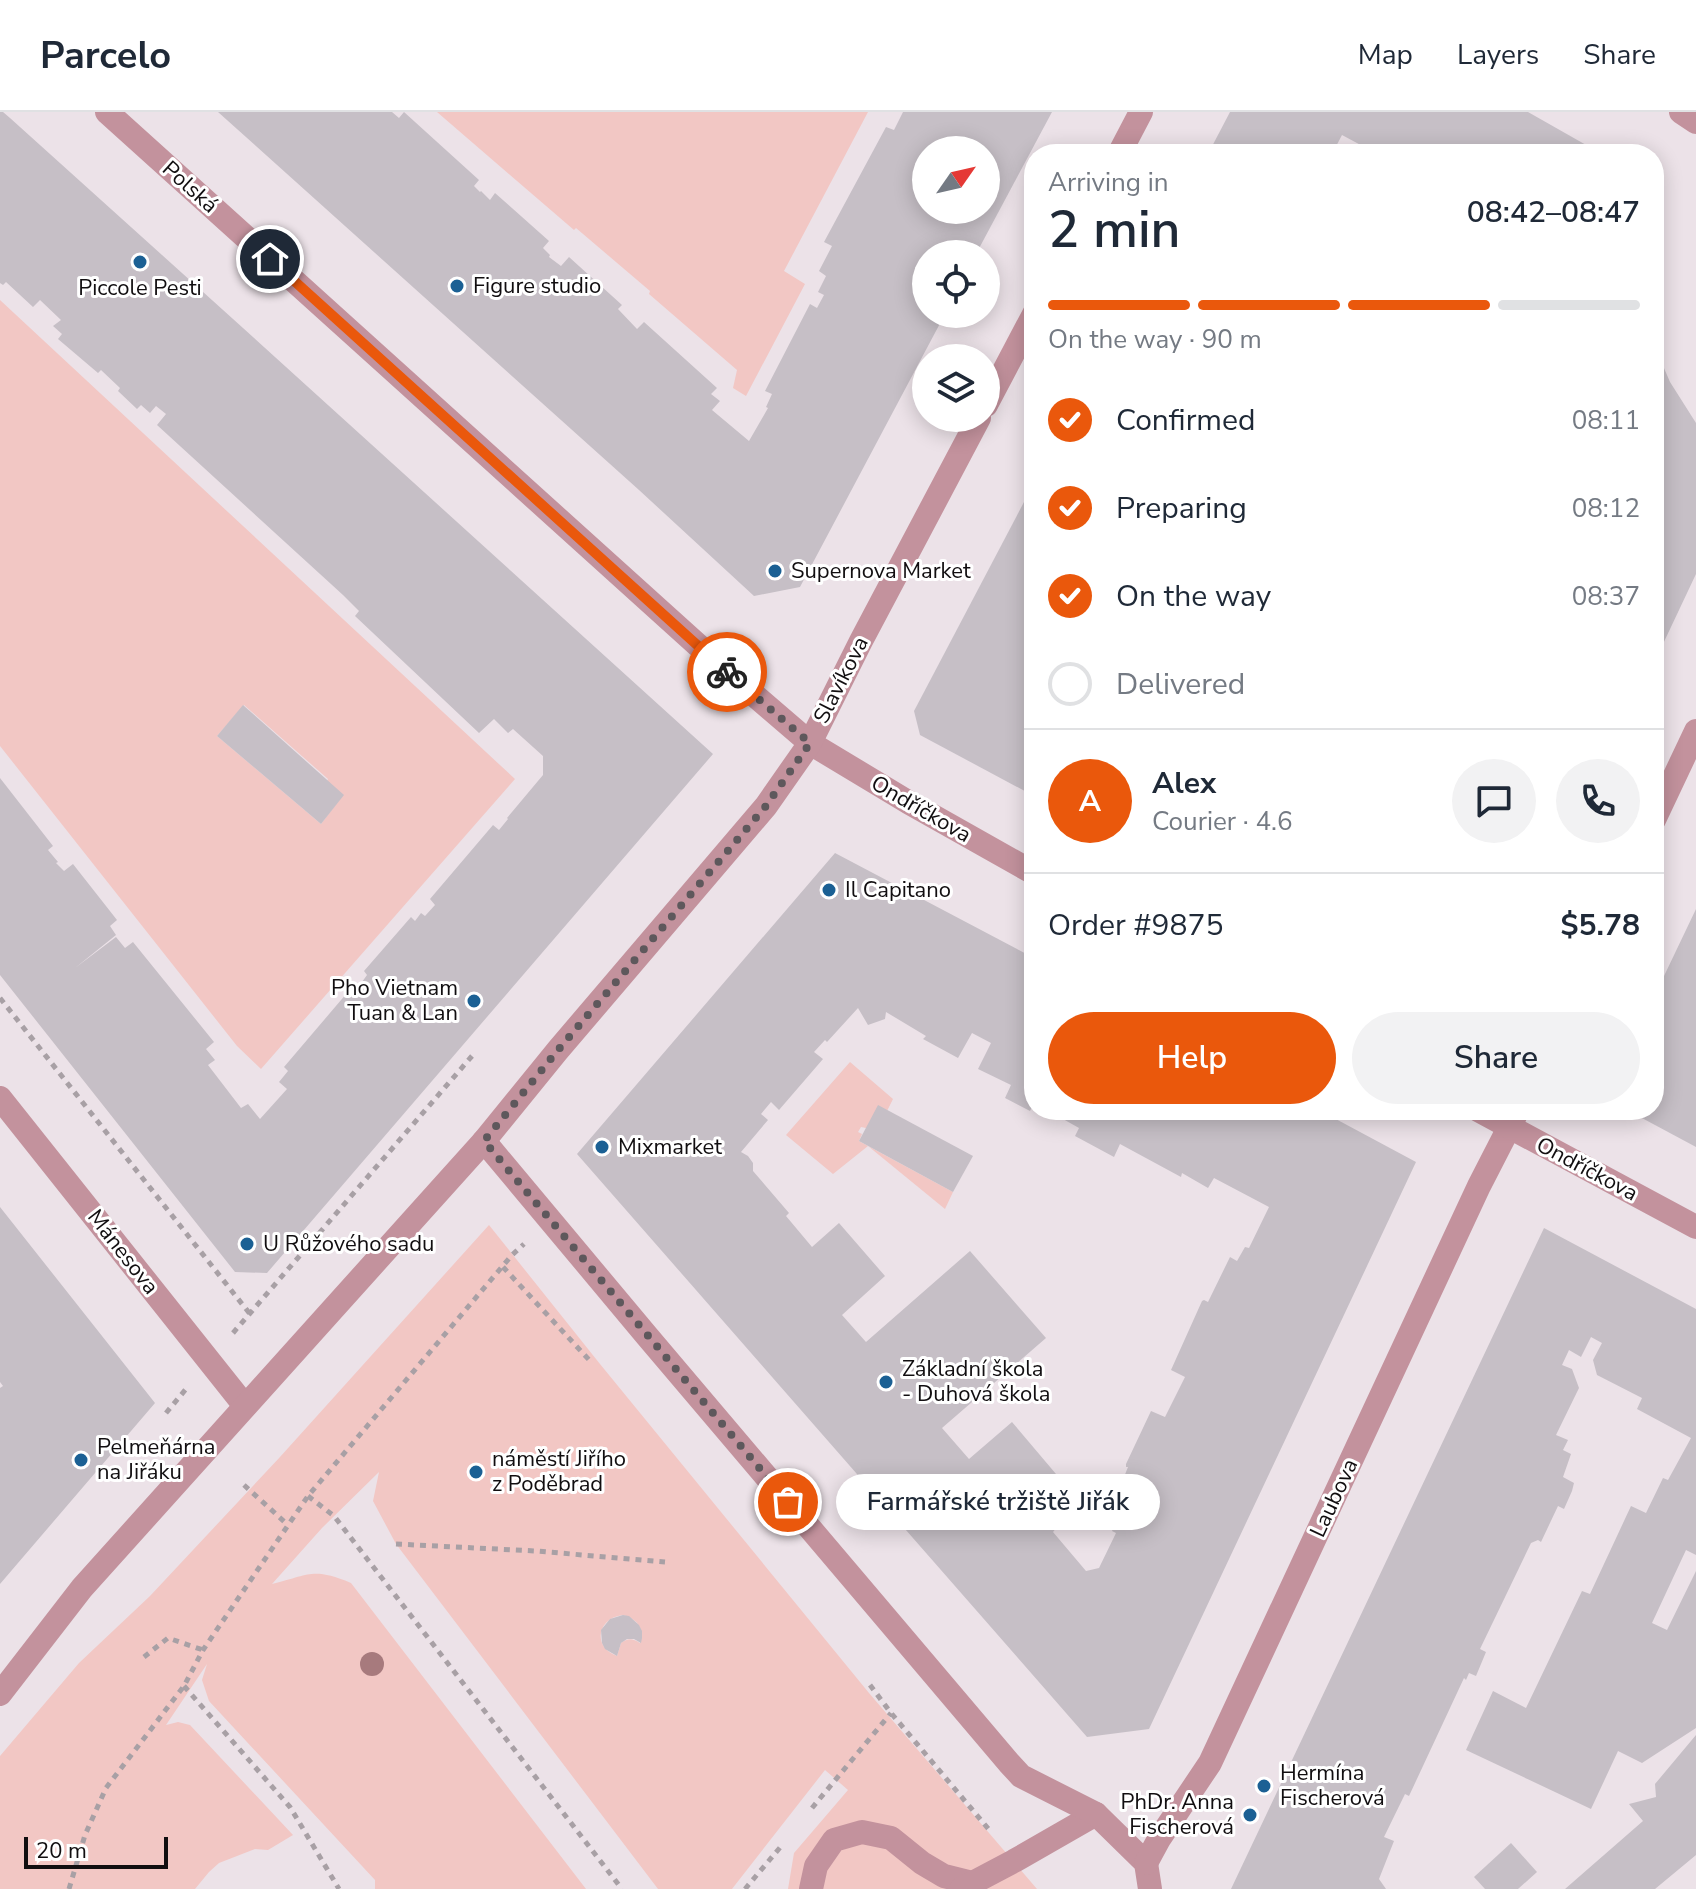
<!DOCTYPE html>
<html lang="en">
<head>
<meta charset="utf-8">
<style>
	:root { --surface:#fff; --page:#f2f2f3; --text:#1f2937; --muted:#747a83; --line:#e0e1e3; --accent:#ea580c }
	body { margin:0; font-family:"Nunito Sans",sans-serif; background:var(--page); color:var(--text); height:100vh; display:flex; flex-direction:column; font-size:30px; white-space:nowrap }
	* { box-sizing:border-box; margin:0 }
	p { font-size:26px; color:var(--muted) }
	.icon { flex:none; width:44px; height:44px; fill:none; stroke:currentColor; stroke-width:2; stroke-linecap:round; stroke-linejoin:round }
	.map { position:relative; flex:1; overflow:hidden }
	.details { position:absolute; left:1024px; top:32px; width:640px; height:976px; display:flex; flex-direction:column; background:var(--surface); border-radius:32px; box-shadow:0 4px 20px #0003 }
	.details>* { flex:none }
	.needle { width:52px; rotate:56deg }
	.tools { position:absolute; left:912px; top:24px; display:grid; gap:16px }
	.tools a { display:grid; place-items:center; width:88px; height:88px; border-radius:50%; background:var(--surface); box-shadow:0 4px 20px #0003; font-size:40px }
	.scale { position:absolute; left:24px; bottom:20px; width:144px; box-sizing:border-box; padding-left:8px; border:4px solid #110e10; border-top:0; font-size:22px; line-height:28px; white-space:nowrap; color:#110e10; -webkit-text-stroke:6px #fff; paint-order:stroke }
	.pin { position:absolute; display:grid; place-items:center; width:68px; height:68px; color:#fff; margin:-34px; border:4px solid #fff; border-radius:50%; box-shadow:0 2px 8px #0007 }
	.courier { position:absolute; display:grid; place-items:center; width:80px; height:80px; margin:-40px; border:6px solid #ea580c; border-radius:50%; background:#fff; color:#222; box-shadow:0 2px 10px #0007 }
	.bubble { position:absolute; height:56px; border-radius:28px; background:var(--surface); box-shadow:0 4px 20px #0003; font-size:26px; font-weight:600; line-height:56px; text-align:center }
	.summary em { font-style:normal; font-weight:600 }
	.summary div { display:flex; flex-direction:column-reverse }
	.summary { display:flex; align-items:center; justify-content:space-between; height:136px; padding:0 24px }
	h1 { font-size:52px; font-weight:600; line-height:60px }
	.bar { display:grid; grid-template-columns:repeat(4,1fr); gap:12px 8px; align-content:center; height:96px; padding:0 24px }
	.bar i { height:10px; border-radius:6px; background:var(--line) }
	.bar .current { background:var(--accent) }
	.bar p { grid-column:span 4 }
	.line { display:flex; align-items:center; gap:20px; padding:0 24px; border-top:2px solid var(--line) }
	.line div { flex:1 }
	.round { display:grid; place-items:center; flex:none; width:84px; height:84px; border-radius:42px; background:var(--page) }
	ol { padding:0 24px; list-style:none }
	li { display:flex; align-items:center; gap:24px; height:88px }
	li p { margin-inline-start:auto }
	li .icon { padding:8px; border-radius:50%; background:var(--accent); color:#fff; stroke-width:4 }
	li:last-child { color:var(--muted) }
	li i { width:44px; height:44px; border:4px solid var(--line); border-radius:50% }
	.action { display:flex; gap:16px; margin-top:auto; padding:16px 24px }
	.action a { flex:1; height:92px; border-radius:48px; background:var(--accent); color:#fff; font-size:32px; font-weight:600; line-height:92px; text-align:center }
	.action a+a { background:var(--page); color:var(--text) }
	header { display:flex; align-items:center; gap:48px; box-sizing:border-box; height:112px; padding:0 40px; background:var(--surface); border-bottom:2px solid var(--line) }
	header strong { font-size:38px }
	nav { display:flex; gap:44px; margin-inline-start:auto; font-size:28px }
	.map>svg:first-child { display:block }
	.green { fill:#f2c7c4; fill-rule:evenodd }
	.building { fill:#c6bfc6; fill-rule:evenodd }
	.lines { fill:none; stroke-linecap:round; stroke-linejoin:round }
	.path { stroke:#a8a0a5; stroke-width:5; stroke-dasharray:6 6; stroke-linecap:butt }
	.service { stroke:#c3929d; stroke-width:24 }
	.minor { stroke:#c3929d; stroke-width:24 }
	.tertiary { stroke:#c3929d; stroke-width:24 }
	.tree { fill:#a77a7d }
	.done { stroke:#5e585c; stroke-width:8; stroke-dasharray:0 14.4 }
	.route { stroke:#ea580c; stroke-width:10 }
	.poi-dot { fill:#1b6094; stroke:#fff; stroke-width:3 }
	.labels { text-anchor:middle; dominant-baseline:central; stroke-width:6; stroke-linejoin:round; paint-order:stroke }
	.street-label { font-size:22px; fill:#110e10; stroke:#fff }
	.poi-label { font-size:22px; fill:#110e10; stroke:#fff; text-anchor:start }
</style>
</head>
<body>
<header>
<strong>Parcelo</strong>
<nav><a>Map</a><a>Layers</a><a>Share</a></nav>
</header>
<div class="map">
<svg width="1696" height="1777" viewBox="0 0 1696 1777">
	<rect width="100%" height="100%" fill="#ece2e8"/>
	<g class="green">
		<polygon points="437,0 868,0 784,159 805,172 746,284 733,276 737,258 649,182 650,179 576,116 574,118"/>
		<path d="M 0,188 L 515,667 L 261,957 L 237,934 L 0,634 ZM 244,593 L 328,667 L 327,669 L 343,683 L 321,712 L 217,624 Z"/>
		<polygon points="850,950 893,987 887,999 866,1016 861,1015 858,1020 862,1022 859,1029 868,1034 953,1080 945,1097 868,1034 833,1062 786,1023"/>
		<path d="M 489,1113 L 600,1252 L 869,1581 L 1037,1777 L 788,1777 L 794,1741 L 848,1678 L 825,1658 L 732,1777 L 658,1777 L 396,1432 L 373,1389 L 379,1360 L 322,1416 L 272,1472 C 310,1463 312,1455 351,1471 L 586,1777 L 375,1777 L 375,1768 L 209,1589 L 202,1568 L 207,1552 L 166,1613 L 178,1610 L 190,1613 L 293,1723 L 268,1738 L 255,1737 L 219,1751 L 209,1760 L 195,1777 L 0,1777 L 0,1644 L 79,1551 L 150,1484 L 280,1345 ZM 623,1503 C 637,1506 645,1518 640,1531 C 632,1526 628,1526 621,1531 L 617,1544 C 592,1535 597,1506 623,1503 Z"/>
	</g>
	<g class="building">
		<polygon points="0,0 3,0 10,6 243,216 713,642 267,1161 235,1160 0,863 0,666 53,734 48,738 58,750 56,751 64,759 73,752 117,808 110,814 116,823 75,856 116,825 125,836 133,830 214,930 206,937 215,948 208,953 241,996 248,992 260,1007 287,977 279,970 288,959 284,955 347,881 352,884 367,863 364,859 411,805 415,809 421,801 425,804 435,793 430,787 493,713 499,718 508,707 507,706 543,663 543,644 513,617 508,621 494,607 479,621 355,504 359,499 343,483 157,313 166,302 156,294 150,301 141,293 137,297 118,279 120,276 101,258 98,261 58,227 62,222 53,214 61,208 40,188 33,195 6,170 3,173 0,171"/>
		<path d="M 218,0 L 392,0 L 399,6 L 404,0 L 479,68 L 474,74 L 480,80 L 481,79 L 490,88 L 495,81 L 549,129 L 543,136 L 550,143 L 549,145 L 561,154 L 569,145 L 622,193 L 618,197 L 637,217 L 644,210 L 717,276 L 711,282 L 720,289 L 712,298 L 749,329 L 768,296 L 766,295 L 772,282 L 765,279 L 810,192 L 817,196 L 824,183 L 818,180 L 826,164 L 819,159 L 832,134 L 824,130 L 886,15 L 894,18 L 903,0 L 1052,0 L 976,142 L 926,142 L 926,202 L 945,202 L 800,475 L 754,484 L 639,378 ZM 926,38 L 986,38 L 986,98 L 926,98 Z"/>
		<polygon points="1230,0 1528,0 1602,42 1367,42 1370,38 1342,23 1332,42 1208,42"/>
		<polygon points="1654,233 1670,270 1696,311 1696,462 1654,551"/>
		<polygon points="1034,371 1034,684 920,623 914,599"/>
		<polygon points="243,593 344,683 321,712 217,624"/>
		<polygon points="835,741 1034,846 1034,991 1030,999 1005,986 1011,973 978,957 991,931 972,921 958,946 923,927 926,924 886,900 885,907 868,913 858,896 827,930 825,928 814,940 823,947 779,998 771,990 761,1002 768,1008 741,1040 748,1044 753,1051 753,1059 789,1101 786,1104 812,1135 839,1111 885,1164 842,1203 866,1230 970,1139 1046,1226 942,1316 969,1347 1012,1310 1056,1362 1029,1385 1057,1415 1053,1420 1086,1459 1099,1456 1116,1421 1112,1419 1117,1408 1109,1405 1125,1371 1122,1370 1128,1355 1126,1355 1126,1352 1151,1299 1165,1305 1185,1265 1171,1258 1202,1189 1204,1188 1208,1190 1230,1145 1237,1149 1245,1135 1249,1136 1269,1095 1214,1066 1208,1076 1182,1061 1181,1065 1120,1032 1114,1045 1075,1024 1079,1016 1047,998 1319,998 1416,1050 1149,1617 1087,1625 577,1042"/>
		<polygon points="1696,797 1696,1035 1627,998 1654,998 1654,885"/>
		<polygon points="878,993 973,1044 953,1080 859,1029"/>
		<polygon points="0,1095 155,1291 0,1472 0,1276 3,1274 0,1270"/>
		<polygon points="1544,1116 1696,1197 1696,1443 1686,1438 1652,1511 1667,1518 1696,1459 1696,1616 1642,1651 1618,1639 1591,1697 1466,1638 1493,1579 1526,1596 1582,1479 1590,1482 1631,1394 1646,1401 1663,1366 1668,1368 1691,1326 1637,1297 1642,1286 1597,1263 1593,1248 1602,1231 1591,1225 1581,1245 1569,1238 1562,1253 1572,1257 1579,1276 1556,1323 1568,1328 1563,1338 1571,1342 1563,1365 1574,1371 1572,1379 1564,1397 1558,1394 1541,1430 1538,1428 1531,1431 1480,1537 1486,1540 1476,1564 1469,1561 1466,1568 1464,1566 1409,1684 1405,1682 1384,1725 1394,1729 1379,1767 1386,1777 1231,1777"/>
		<polygon points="623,1503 629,1504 639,1513 642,1519 642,1526 641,1531 634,1527 627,1527 621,1531 617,1544 605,1537 602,1531 601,1518 610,1507"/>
		<polygon points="1696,1623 1696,1743 1655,1777 1565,1777 1643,1709 1629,1692 1656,1685 1655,1672"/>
		<polygon points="1511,1731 1537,1760 1518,1777 1485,1777 1474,1765"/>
	</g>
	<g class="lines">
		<g class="path">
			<polyline points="0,886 250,1202"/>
			<polyline points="503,1155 592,1251"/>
			<polyline points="233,1221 472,944"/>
			<polyline points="166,1301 186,1277"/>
			<polyline points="244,1373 288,1413"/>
			<polyline points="308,1384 334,1404 622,1777"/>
			<polyline points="396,1432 536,1439 665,1450"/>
			<polyline points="144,1545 168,1526 203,1538"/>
			<polyline points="870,1573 891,1601 991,1720"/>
			<polyline points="184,1574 290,1695 339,1777"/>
			<polyline points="812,1696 891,1601"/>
			<polyline points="69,1777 85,1723 106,1676 184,1574 203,1538 308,1384 512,1143 524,1132"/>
			<polyline points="745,1777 783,1732"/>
		</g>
		<g class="service">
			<polyline points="811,1777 816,1754 834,1728 862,1720 891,1726 922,1751 944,1764 972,1771"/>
			<polyline points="961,1777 1014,1749 1096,1702"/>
		</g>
		<g class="minor">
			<polyline points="107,0 732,564 810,631"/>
			<polyline points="1681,0 1696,10"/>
			<polyline points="1654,708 1696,619"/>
			<polyline points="0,986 245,1294"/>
			<polyline points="484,1029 647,1224 1009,1651 1021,1664 1096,1702 1146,1751 1150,1777"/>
			<polyline points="1146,1751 1159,1727 1210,1651 1479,1074 1518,998"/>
		</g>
		<g class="tertiary">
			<polyline points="1119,42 1141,0"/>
			<polyline points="986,293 1034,202"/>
			<polyline points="810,631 908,690 1034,761"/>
			<polyline points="1478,998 1696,1115"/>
			<polyline points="0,1582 82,1476 484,1029 558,938 766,694 810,631 861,529 979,306"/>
		</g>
	</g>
	<circle class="tree" cx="372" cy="1552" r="12"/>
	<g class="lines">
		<polyline class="done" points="727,560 810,631 766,694 558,938 484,1029 788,1390"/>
		<polyline class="route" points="270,147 727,560"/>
	</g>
	<g class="poi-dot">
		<circle cx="140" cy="150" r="8"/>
		<circle cx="457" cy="174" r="8"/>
		<circle cx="775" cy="459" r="8"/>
		<circle cx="829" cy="778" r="8"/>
		<circle cx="474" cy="889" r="8"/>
		<circle cx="602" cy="1035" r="8"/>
		<circle cx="247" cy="1132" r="8"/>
		<circle cx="886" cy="1270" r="8"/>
		<circle cx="81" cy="1348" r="8"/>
		<circle cx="476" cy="1360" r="8"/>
		<circle cx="1264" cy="1674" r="8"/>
		<circle cx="1250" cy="1703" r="8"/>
	</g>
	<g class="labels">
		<g class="street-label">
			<text transform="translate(190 75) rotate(42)">Polská</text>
			<text transform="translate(841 568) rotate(-63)">Slavíkova</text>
			<text transform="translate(921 697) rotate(30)">Ondříčkova</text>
			<text transform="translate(1587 1057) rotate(28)">Ondříčkova</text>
			<text transform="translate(123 1140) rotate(52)">Mánesova</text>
			<text transform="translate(1334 1386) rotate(-65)">Laubova</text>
		</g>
		<g class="poi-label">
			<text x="473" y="174">Figure studio</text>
			<text x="140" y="176" text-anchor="middle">Piccole Pesti</text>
			<text x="791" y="459">Supernova Market</text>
			<text x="845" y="778">Il Capitano</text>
			<text x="458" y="876" text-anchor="end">Pho Vietnam<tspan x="458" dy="25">Tuan &amp; Lan</tspan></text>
			<text x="618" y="1035">Mixmarket</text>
			<text x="263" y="1132">U Růžového sadu</text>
			<text x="902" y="1257">Základní škola<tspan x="902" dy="25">- Duhová škola</tspan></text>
			<text x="97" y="1335">Pelmeňárna<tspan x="97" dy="25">na Jiřáku</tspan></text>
			<text x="492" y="1347">náměstí Jiřího<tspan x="492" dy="25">z Poděbrad</tspan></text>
			<text x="1280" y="1661">Hermína<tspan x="1280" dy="25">Fischerová</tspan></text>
			<text x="1234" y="1690" text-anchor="end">PhDr. Anna<tspan x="1234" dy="25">Fischerová</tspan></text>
		</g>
	</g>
</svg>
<div class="tools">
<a><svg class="needle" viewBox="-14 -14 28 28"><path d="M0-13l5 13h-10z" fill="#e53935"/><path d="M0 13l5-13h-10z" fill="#747a83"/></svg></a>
<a><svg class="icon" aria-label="locate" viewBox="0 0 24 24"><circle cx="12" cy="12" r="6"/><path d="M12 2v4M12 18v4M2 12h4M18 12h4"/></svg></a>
<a><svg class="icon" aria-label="layers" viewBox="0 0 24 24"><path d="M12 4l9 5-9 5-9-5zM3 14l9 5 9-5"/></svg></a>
</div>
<div class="scale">20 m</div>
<div class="pin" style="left:788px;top:1390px;background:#ea580c"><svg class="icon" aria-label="bag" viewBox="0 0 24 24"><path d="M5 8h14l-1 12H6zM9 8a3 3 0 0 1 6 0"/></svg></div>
<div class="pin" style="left:270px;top:147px;background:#1f2937"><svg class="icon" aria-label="home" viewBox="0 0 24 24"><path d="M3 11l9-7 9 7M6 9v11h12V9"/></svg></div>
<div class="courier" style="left:727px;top:560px"><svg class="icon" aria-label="bike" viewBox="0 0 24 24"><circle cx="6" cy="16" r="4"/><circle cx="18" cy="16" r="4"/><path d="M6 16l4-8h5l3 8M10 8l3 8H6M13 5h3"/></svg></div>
<div class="bubble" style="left:836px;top:1362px;width:324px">Farmářské tržiště Jiřák</div>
<section class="details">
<div class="summary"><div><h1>2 min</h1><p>Arriving in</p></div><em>08:42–08:47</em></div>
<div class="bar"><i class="current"></i><i class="current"></i><i class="current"></i><i></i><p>On the way · 90 m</p></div>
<ol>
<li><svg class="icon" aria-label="check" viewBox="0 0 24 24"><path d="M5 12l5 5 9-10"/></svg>Confirmed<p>08:11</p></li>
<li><svg class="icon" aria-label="check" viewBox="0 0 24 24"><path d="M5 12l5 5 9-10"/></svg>Preparing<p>08:12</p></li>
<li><svg class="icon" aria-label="check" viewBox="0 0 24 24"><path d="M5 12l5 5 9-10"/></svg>On the way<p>08:37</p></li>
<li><i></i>Delivered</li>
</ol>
<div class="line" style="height:144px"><b class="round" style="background:var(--accent);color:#fff">A</b><div><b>Alex</b><p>Courier · 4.6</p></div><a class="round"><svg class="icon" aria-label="chat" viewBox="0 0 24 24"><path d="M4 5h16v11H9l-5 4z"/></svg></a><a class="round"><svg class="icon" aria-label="phone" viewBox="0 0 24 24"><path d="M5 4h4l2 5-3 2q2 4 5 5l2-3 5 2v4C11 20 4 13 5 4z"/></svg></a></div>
<div class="line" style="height:104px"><div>Order #9875</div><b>$5.78</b></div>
<div class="action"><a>Help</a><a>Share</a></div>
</section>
</div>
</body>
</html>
